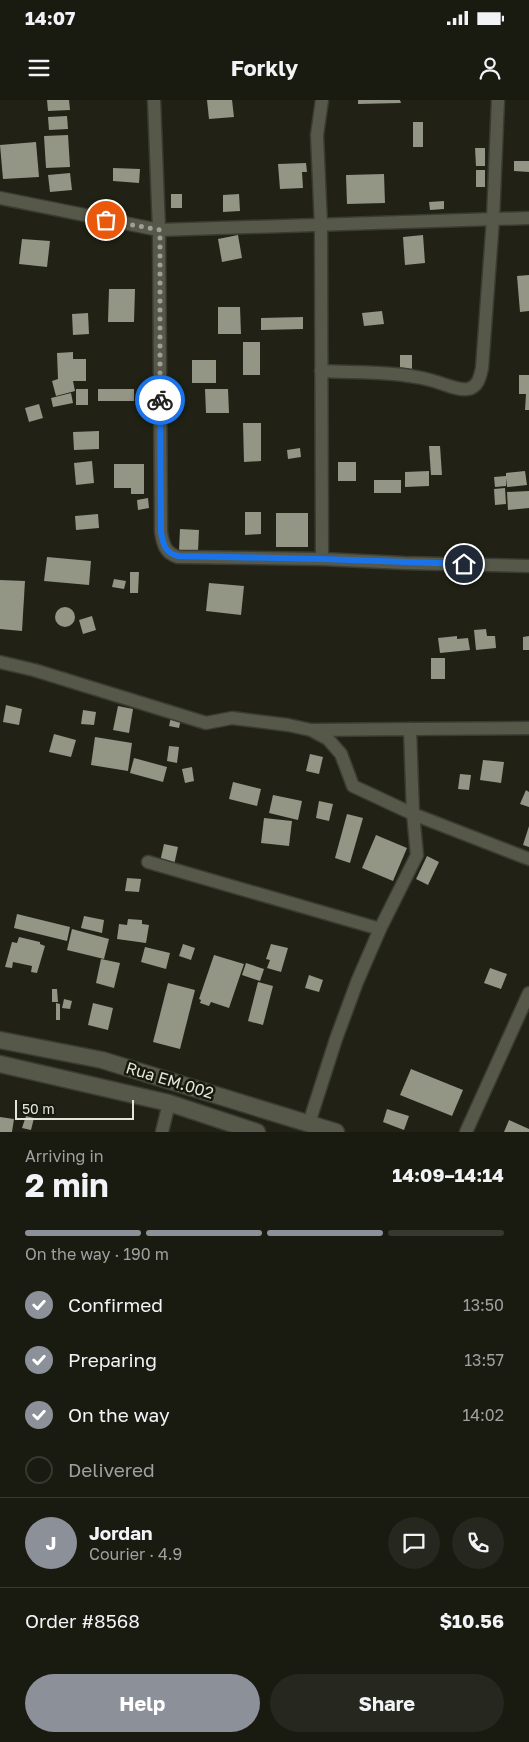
<!DOCTYPE html>
<html lang="en">
<head>
<meta charset="utf-8">
<style>
	:root { --surface:#191a10; --page:#26271e; --text:#f1f3f6; --muted:#9fa19f; --line:#373830; --accent:#8c9099 }
	body { margin:0; font-family:"Golos Text",sans-serif; background:var(--page); color:var(--text); height:100vh; display:flex; flex-direction:column; font-size:19px; white-space:nowrap }
	* { box-sizing:border-box; margin:0 }
	p { font-size:16px; color:var(--muted) }
	.icon { flex:none; width:28px; height:28px; fill:none; stroke:currentColor; stroke-width:2; stroke-linecap:round; stroke-linejoin:round }
	.map { position:relative; height:1032px; overflow:hidden }
	.panel { display:flex; flex-direction:column; background:var(--surface); flex:1 }
	.panel>* { flex:none }
	.scale { position:absolute; left:15px; bottom:12px; width:119px; box-sizing:border-box; padding-left:5px; border:2px solid #e4e5dc; border-top:0; font-size:14px; line-height:18px; white-space:nowrap; color:#e4e5dc; -webkit-text-stroke:4px #17190c; paint-order:stroke }
	.pin { position:absolute; display:grid; place-items:center; width:42px; height:42px; color:#fff; margin:-21px; border:2px solid #fff; border-radius:50%; box-shadow:0 1px 5px #0007 }
	.courier { position:absolute; display:grid; place-items:center; width:50px; height:50px; margin:-25px; border:4px solid #1a73e8; border-radius:50%; background:#fff; color:#222; box-shadow:0 1px 6px #0007 }
	.head em { font-style:normal; font-weight:700 }
	.head div { display:flex; flex-direction:column-reverse }
	.head { display:flex; align-items:center; justify-content:space-between; height:85px; padding:0 25px }
	h1 { font-size:32px; font-weight:700; line-height:38px }
	.bar { display:grid; grid-template-columns:repeat(4,1fr); gap:8px 5px; align-content:center; height:60px; padding:0 25px }
	.bar i { height:6px; border-radius:4px; background:var(--line) }
	.bar .active { background:var(--accent) }
	.bar p { grid-column:span 4 }
	.line { display:flex; align-items:center; gap:12px; padding:0 25px; border-top:1px solid var(--line) }
	.line div { flex:1 }
	.round { display:grid; place-items:center; flex:none; width:52px; height:52px; border-radius:26px; background:var(--page) }
	ol { padding:0 25px; list-style:none }
	li { display:flex; align-items:center; gap:15px; height:55px }
	li p { margin-inline-start:auto }
	li .icon { padding:5px; border-radius:50%; background:var(--accent); color:#fff; stroke-width:4 }
	li:last-child { color:var(--muted) }
	li i { width:28px; height:28px; border:2px solid var(--line); border-radius:50% }
	.cta { display:flex; gap:10px; margin-top:auto; padding:10px 25px }
	.cta a { flex:1; height:58px; border-radius:30px; background:var(--accent); color:#fff; font-size:20px; font-weight:700; line-height:58px; text-align:center }
	.cta a+a { background:var(--page); color:var(--text) }
	.status { display:flex; justify-content:space-between; align-items:center; height:35px; padding:0 25px; background:var(--surface); direction:ltr }
	.status svg { height:14px; fill:currentColor }
	header { display:flex; justify-content:space-between; align-items:center; height:65px; padding:0 25px; background:var(--surface); font-size:22px; font-weight:700 }
	.map>svg:first-child { display:block }
	.building { fill:#939585 }
	.lines { fill:none; stroke-linecap:round; stroke-linejoin:round }
	.minor-casing { stroke:#3a3b32; stroke-width:15 }
	.tertiary-casing { stroke:#3a3b32; stroke-width:19 }
	.minor { stroke:#565849; stroke-width:12 }
	.tertiary { stroke:#565849; stroke-width:16 }
	.done { stroke:#a0a196; stroke-width:5; stroke-dasharray:0 9 }
	.route { stroke:#1a73e8; stroke-width:6 }
	.labels { text-anchor:middle; dominant-baseline:central; stroke-width:5; stroke-linejoin:round; paint-order:stroke }
	.street-label { font-size:16px; fill:#e4e5dc; stroke:#17190c }
</style>
</head>
<body>
<div class="status"><b>14:07</b><svg viewBox="0 0 49 12"><path d="M0 12V9h3v3zM5 12V6h3v6zM10 12V3h3v9zM15 12V0h3v12zM26 1h20v11H26zM47 4h2v5h-2z"/></svg></div>
<header><svg class="icon" aria-label="menu" viewBox="0 0 24 24"><path d="M4 6h16M4 12h16M4 18h16"/></svg>Forkly<svg class="icon" aria-label="person" viewBox="0 0 24 24"><circle cx="12" cy="8" r="4"/><path d="M4 21q1-7 8-7t8 7"/></svg></header>
<div class="map">
<svg width="529" height="1032" viewBox="0 0 529 1032">
	<rect width="100%" height="100%" fill="#212215"/>
	<g class="building">
		<polygon points="47,0 69,0 70,10 48,11"/>
		<polygon points="207,0 232,0 234,17 209,19"/>
		<polygon points="358,0 400,0 401,3 358,4"/>
		<polygon points="67,16 68,29 49,30 48,17"/>
		<rect x="413" y="22" width="10" height="25"/>
		<polygon points="68,35 70,67 46,68 44,36"/>
		<polygon points="36,42 39,77 3,79 0,45"/>
		<polygon points="475,48 485,48 485,66 476,66"/>
		<polygon points="514,61 529,61 529,72 514,71"/>
		<polygon points="306,63 307,72 302,72 303,88 280,89 278,64"/>
		<polygon points="113,68 140,69 139,83 113,81"/>
		<rect x="476" y="70" width="9" height="17"/>
		<polygon points="70,73 72,90 50,92 48,75"/>
		<polygon points="384,74 385,103 347,104 346,75"/>
		<rect x="171" y="94" width="11" height="14"/>
		<polygon points="239,94 240,111 223,112 223,95"/>
		<polygon points="444,101 444,109 430,110 429,102"/>
		<polygon points="238,135 242,158 222,162 218,139"/>
		<polygon points="423,135 425,163 405,165 403,137"/>
		<polygon points="22,139 50,141 47,167 19,164"/>
		<polygon points="529,175 529,211 520,212 517,176"/>
		<polygon points="109,189 135,189 134,222 108,222"/>
		<polygon points="218,207 240,207 241,234 218,234"/>
		<polygon points="382,211 384,224 364,226 362,213"/>
		<polygon points="88,213 89,234 73,235 72,214"/>
		<polygon points="303,217 303,229 261,230 261,218"/>
		<rect x="243" y="242" width="17" height="33"/>
		<polygon points="73,252 73,259 86,259 86,281 73,281 75,291 56,296 52,281 58,279 57,253"/>
		<rect x="400" y="255" width="12" height="15"/>
		<rect x="192" y="260" width="24" height="23"/>
		<polygon points="519,275 529,275 529,310 525,310 526,294 519,294"/>
		<rect x="76" y="289" width="12" height="16"/>
		<rect x="98" y="289" width="36" height="12"/>
		<polygon points="205,289 228,289 229,313 206,313"/>
		<polygon points="71,293 73,303 53,307 51,298"/>
		<polygon points="39,304 43,318 29,322 25,308"/>
		<polygon points="243,323 261,323 261,361 244,362"/>
		<polygon points="99,331 99,349 74,350 73,332"/>
		<polygon points="429,346 440,346 442,375 431,375"/>
		<polygon points="300,348 301,357 288,359 287,350"/>
		<polygon points="92,361 94,383 76,385 74,363"/>
		<rect x="338" y="362" width="18" height="19"/>
		<polygon points="114,364 144,364 144,394 131,394 131,388 114,388"/>
		<polygon points="429,371 429,386 405,387 405,372"/>
		<polygon points="525,371 527,385 507,387 506,378 506,386 495,387 494,377 506,376 506,373"/>
		<rect x="374" y="380" width="27" height="13"/>
		<polygon points="505,388 506,404 495,405 494,389"/>
		<polygon points="529,391 529,408 508,410 507,392"/>
		<polygon points="148,398 149,408 138,410 137,400"/>
		<polygon points="245,412 261,412 261,434 245,435"/>
		<rect x="276" y="413" width="32" height="34"/>
		<polygon points="98,414 99,428 76,430 75,416"/>
		<polygon points="180,429 199,430 198,451 179,450"/>
		<polygon points="47,457 91,461 89,485 44,481"/>
		<polygon points="130,472 139,472 138,493 130,493"/>
		<polygon points="114,479 126,481 124,489 112,487"/>
		<polygon points="0,480 25,481 22,531 0,529"/>
		<polygon points="209,483 244,486 241,515 206,511"/>
		<circle cx="65" cy="517" r="10"/>
		<polygon points="92,516 96,530 83,534 79,520"/>
		<polygon points="486,529 487,536 495,536 496,548 476,550 474,530"/>
		<polygon points="457,536 457,539 468,538 470,550 440,553 438,538"/>
		<polygon points="529,536 529,550 523,550 523,537"/>
		<rect x="431" y="558" width="14" height="21"/>
		<polygon points="6,605 22,609 19,625 3,622"/>
		<polygon points="118,606 133,609 129,633 113,630"/>
		<polygon points="83,610 96,612 94,625 81,624"/>
		<polygon points="171,617 181,619 179,628 169,626"/>
		<polygon points="54,634 76,640 71,657 49,652"/>
		<polygon points="95,637 132,643 128,671 91,665"/>
		<polygon points="169,646 179,647 177,663 167,661"/>
		<polygon points="310,654 323,657 319,674 306,671"/>
		<polygon points="134,658 167,667 163,682 130,673"/>
		<polygon points="483,660 504,662 501,683 480,680"/>
		<polygon points="192,667 194,681 185,683 182,669"/>
		<polygon points="460,674 471,675 469,690 458,689"/>
		<polygon points="233,682 261,689 257,706 229,699"/>
		<polygon points="526,690 529,692 529,707 520,704"/>
		<polygon points="273,695 302,701 298,720 269,713"/>
		<polygon points="319,701 333,704 329,721 316,718"/>
		<polygon points="347,714 363,718 350,763 335,758"/>
		<polygon points="264,718 292,721 289,746 261,743"/>
		<polygon points="529,726 529,747 523,745"/>
		<polygon points="376,735 407,748 393,781 362,768"/>
		<polygon points="164,744 178,747 174,765 160,762"/>
		<polygon points="427,756 439,762 428,785 416,779"/>
		<polygon points="127,778 141,779 139,792 125,791"/>
		<polygon points="17,814 70,827 67,841 14,828"/>
		<polygon points="84,816 104,820 102,833 81,828"/>
		<polygon points="128,819 142,820 142,824 149,825 146,843 117,839 119,824 127,825"/>
		<polygon points="72,829 109,839 104,859 67,850"/>
		<polygon points="19,837 40,842 40,844 45,846 37,873 31,872 32,866 13,862 12,868 5,867 12,842 17,843"/>
		<polygon points="183,844 195,848 191,860 179,856"/>
		<polygon points="271,844 288,848 281,872 267,868 270,860 266,859"/>
		<polygon points="145,847 170,853 166,869 141,862"/>
		<polygon points="214,855 244,864 229,908 211,902 209,906 200,903 201,900 199,899"/>
		<polygon points="101,859 120,863 114,888 96,883"/>
		<polygon points="246,863 264,869 260,881 242,875"/>
		<polygon points="490,868 507,874 501,889 484,883"/>
		<polygon points="309,875 323,880 319,892 305,888"/>
		<polygon points="258,882 273,886 263,925 248,921"/>
		<polygon points="168,883 195,890 180,949 153,942"/>
		<polygon points="52,889 57,889 58,902 52,902"/>
		<polygon points="64,899 72,901 70,909 62,908"/>
		<polygon points="56,903 60,904 60,920 56,920"/>
		<polygon points="93,903 113,908 108,930 88,925"/>
		<polygon points="411,969 463,990 452,1016 400,995"/>
		<polygon points="387,1009 409,1016 404,1030 383,1022"/>
		<polygon points="26,1016 34,1018 31,1030 22,1028"/>
		<polygon points="0,1017 14,1019 12,1032 0,1032"/>
		<polygon points="509,1020 529,1029 529,1032 504,1032"/>
	</g>
	<g class="lines">
		<defs>
			<g id="minor">
				<path d="M 154,0 L 159,130 L 161,432 C 163,444 165,453 178,457 L 322,459 L 404,463 L 529,466"/>
				<polyline points="0,98 159,130 529,118"/>
				<path d="M 321,271 C 356,273 395,271 430,280 C 439,282 459,291 468,289 C 478,287 480,277 482,268 L 493,119 L 498,0"/>
				<polyline points="322,459 321,126 317,35 322,0"/>
				<polyline points="0,562 34,570 206,623 232,618 288,625 311,630 328,639 341,654 353,686 413,714 529,759"/>
				<polyline points="410,629 529,628"/>
				<polyline points="148,762 380,829"/>
				<polyline points="309,1023 336,939 357,882 380,829 417,755 413,714 410,629 313,630"/>
				<polyline points="162,1032 169,1003"/>
				<polyline points="466,1032 529,893"/>
			</g>
			<g id="tertiary">
				<polyline points="0,940 102,960 336,1032"/>
				<polyline points="0,964 169,1003 257,1032"/>
			</g>
		</defs>
		<use href="#minor" class="minor-casing"/>
		<use href="#tertiary" class="tertiary-casing"/>
		<use href="#minor" class="minor"/>
		<use href="#tertiary" class="tertiary"/>
	</g>
	<g class="lines">
		<polyline class="done" points="106,120 160,130 160,300"/>
		<path class="route" d="M 160,300 L 161,432 C 163,444 165,453 178,456 L 322,459 L 464,464"/>
	</g>
	<g class="labels">
		<g class="street-label">
			<text transform="translate(170 980) rotate(17)">Rua EM.002</text>
		</g>
	</g>
</svg>
<div class="scale">50 m</div>
<div class="pin" style="left:106px;top:120px;background:#ea580c"><svg class="icon" aria-label="bag" viewBox="0 0 24 24"><path d="M5 8h14l-1 12H6zM9 8a3 3 0 0 1 6 0"/></svg></div>
<div class="pin" style="left:464px;top:464px;background:#1f2937"><svg class="icon" aria-label="home" viewBox="0 0 24 24"><path d="M3 11l9-7 9 7M6 9v11h12V9"/></svg></div>
<div class="courier" style="left:160px;top:300px"><svg class="icon" aria-label="bike" viewBox="0 0 24 24"><circle cx="6" cy="16" r="4"/><circle cx="18" cy="16" r="4"/><path d="M6 16l4-8h5l3 8M10 8l3 8H6M13 5h3"/></svg></div>
</div>
<section class="panel">
<div class="head"><div><h1>2 min</h1><p>Arriving in</p></div><em>14:09–14:14</em></div>
<div class="bar"><i class="active"></i><i class="active"></i><i class="active"></i><i></i><p>On the way · 190 m</p></div>
<ol>
<li><svg class="icon" aria-label="check" viewBox="0 0 24 24"><path d="M5 12l5 5 9-10"/></svg>Confirmed<p>13:50</p></li>
<li><svg class="icon" aria-label="check" viewBox="0 0 24 24"><path d="M5 12l5 5 9-10"/></svg>Preparing<p>13:57</p></li>
<li><svg class="icon" aria-label="check" viewBox="0 0 24 24"><path d="M5 12l5 5 9-10"/></svg>On the way<p>14:02</p></li>
<li><i></i>Delivered</li>
</ol>
<div class="line" style="height:90px"><b class="round" style="background:var(--accent);color:#fff">J</b><div><b>Jordan</b><p>Courier · 4.9</p></div><a class="round"><svg class="icon" aria-label="chat" viewBox="0 0 24 24"><path d="M4 5h16v11H9l-5 4z"/></svg></a><a class="round"><svg class="icon" aria-label="phone" viewBox="0 0 24 24"><path d="M5 4h4l2 5-3 2q2 4 5 5l2-3 5 2v4C11 20 4 13 5 4z"/></svg></a></div>
<div class="line" style="height:65px"><div>Order #8568</div><b>$10.56</b></div>
<div class="cta"><a>Help</a><a>Share</a></div>
</section>
</body>
</html>
